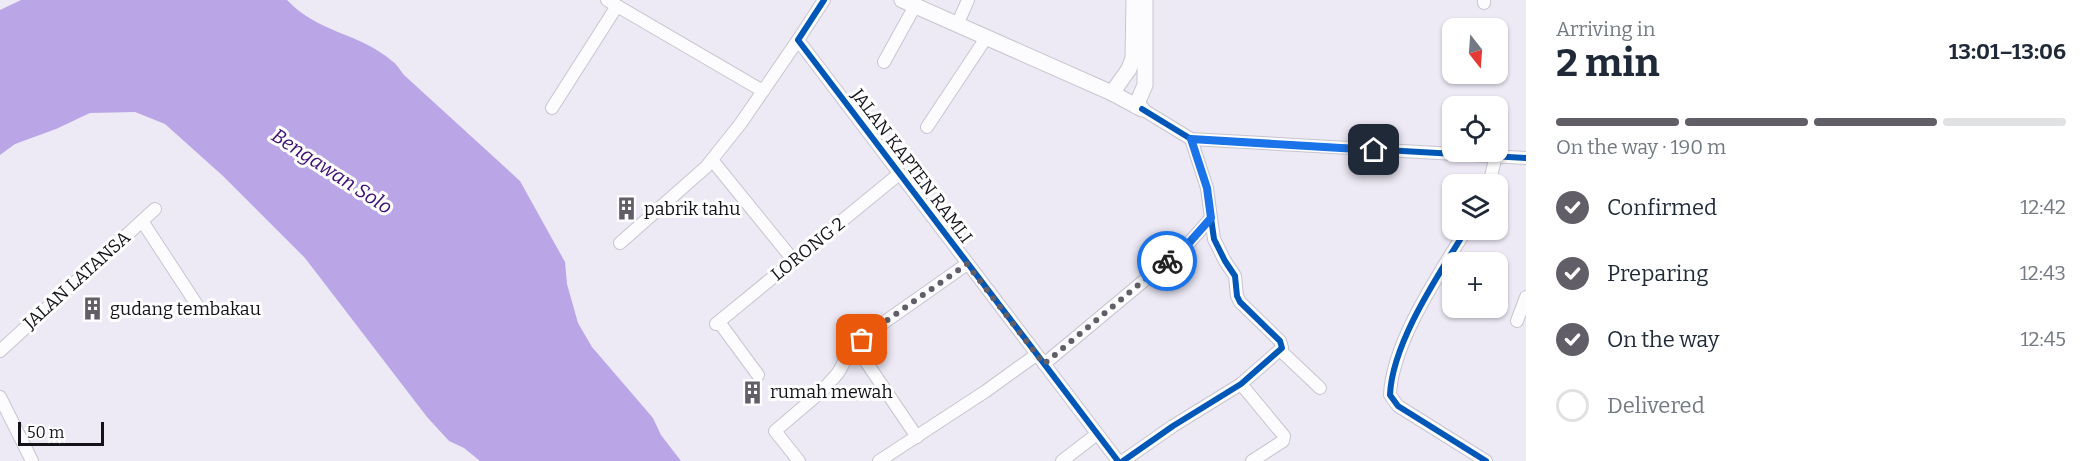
<!DOCTYPE html>
<html lang="en">
<head>
<meta charset="utf-8">
<style>
	:root { --surface:#fff; --page:#f6f6f7; --text:#1f2937; --muted:#747a83; --line:#e0e1e3; --accent:#615e67 }
	body { margin:0; font-family:Bitter,serif; background:var(--page); color:var(--text); height:100vh; display:flex; flex-direction:column; font-size:22px; white-space:nowrap }
	* { box-sizing:border-box; margin:0 }
	p { font-size:20px; color:var(--muted) }
	.icon { flex:none; width:33px; height:33px; fill:none; stroke:currentColor; stroke-width:2; stroke-linecap:round; stroke-linejoin:round }
	.map { position:relative; flex:1; overflow:hidden }
	.details { display:flex; flex-direction:column; background:var(--surface); width:570px }
	.details>* { flex:none }
	.needle { width:39px; rotate:163deg }
	.tools { position:absolute; left:1442px; top:18px; display:grid; gap:12px }
	.tools a { display:grid; place-items:center; width:66px; height:66px; border-radius:12px; background:var(--surface); box-shadow:0 2px 4px #0004; font-size:30px }
	.scale { position:absolute; left:18px; bottom:15px; width:86px; box-sizing:border-box; padding-left:6px; border:3px solid #15131a; border-top:0; font-size:16px; line-height:21px; white-space:nowrap; color:#15131a; -webkit-text-stroke:4px #fff; paint-order:stroke }
	.pin { position:absolute; display:grid; place-items:center; width:51px; height:51px; color:#fff; margin:-26px; border-radius:12px; box-shadow:0 3px 9px #0006 }
	.courier { position:absolute; display:grid; place-items:center; width:60px; height:60px; margin:-30px; border:4px solid #1a73e8; border-radius:50%; background:#fff; color:#222; box-shadow:0 2px 8px #0007 }
	.summary em { font-style:normal; font-weight:700 }
	.summary div { display:flex; flex-direction:column-reverse }
	.summary { display:flex; align-items:center; justify-content:space-between; height:102px; padding:0 30px }
	h1 { font-size:39px; font-weight:700; line-height:45px }
	.bar { display:grid; grid-template-columns:repeat(4,1fr); gap:9px 6px; align-content:center; height:72px; padding:0 30px }
	.bar i { height:8px; border-radius:4px; background:var(--line) }
	.bar .active { background:var(--accent) }
	.bar p { grid-column:span 4 }
	ol { padding:0 30px; list-style:none }
	li { display:flex; align-items:center; gap:18px; height:66px }
	li p { margin-inline-start:auto }
	li .icon { padding:6px; border-radius:50%; background:var(--accent); color:#fff; stroke-width:4 }
	li:last-child { color:var(--muted) }
	li i { width:33px; height:33px; border:3px solid var(--line); border-radius:50% }
	main { display:flex; flex:1; min-height:0 }
	.map>svg:first-child { display:block }
	.water { fill:#baa6e7 }
	.lines { fill:none; stroke-linecap:round; stroke-linejoin:round }
	.minor-casing { stroke:#c7c5ce; stroke-width:14 }
	.major-casing { stroke:#c7c5ce; stroke-width:17 }
	.minor { stroke:#fcfcfe; stroke-width:12 }
	.major { stroke:#fcfcfe; stroke-width:15 }
	.cycleway-casing { stroke:#fff; stroke-width:10 }
	.cycleway { stroke:#0057b8; stroke-width:6 }
	.done { stroke:#615e67; stroke-width:6; stroke-dasharray:0 10.8 }
	.route { stroke:#1a73e8; stroke-width:8 }
	.labels { text-anchor:middle; dominant-baseline:central; stroke-width:6; stroke-linejoin:round; paint-order:stroke }
	.street-label { font-size:18px; fill:#15131a; stroke:#fff }
	.poi-label { font-size:18px; fill:#15131a; stroke:#fff; text-anchor:start }
	.water-label { font-size:20px; font-style:italic; fill:#3f0f77; stroke:#fff }
</style>
</head>
<body>
<main>
<div class="map">
<svg width="1526" height="461" viewBox="0 0 1526 461">
	<rect width="100%" height="100%" fill="#edeaf6"/>
	<path class="water" d="M 21,0 L 287,0 C 318,33 360,33 392,61 C 397,64 400,70 404,75 L 520,181 L 565,262 L 567,284 L 578,323 L 592,347 L 653,418 L 661,435 L 681,461 L 480,461 L 464,448 L 449,441 L 427,417 L 305,258 L 223,176 L 165,124 L 135,112 L 90,113 L 56,129 L 15,144 L 0,155 L 0,10 Z"/>
	<g class="lines">
		<defs>
			<g id="minor">
				<polyline points="607,0 763,91"/>
				<polyline points="824,0 798,40 1118,461"/>
				<polyline points="1484,3 1484,0"/>
				<polyline points="957,25 968,0"/>
				<polyline points="884,62 915,6"/>
				<polyline points="552,108 617,6"/>
				<polyline points="1142,109 1191,139 1526,158"/>
				<polyline points="927,127 986,38"/>
				<polyline points="712,160 794,261"/>
				<polyline points="1489,184 1496,156"/>
				<polyline points="142,221 199,308"/>
				<path d="M 1466,230 C 1439,274 1392,343 1390,395 L 1398,406 L 1486,461"/>
				<polyline points="620,243 706,167 741,123 798,40"/>
				<polyline points="1517,321 1526,297"/>
				<polyline points="719,322 758,375"/>
				<polyline points="716,324 899,174"/>
				<polyline points="856,347 917,437"/>
				<polyline points="0,351 155,209"/>
				<polyline points="1281,351 1320,388"/>
				<polyline points="1044,364 1188,244 1211,218 1207,188 1191,139"/>
				<polyline points="1241,384 1284,436 1283,441 1252,461"/>
				<polyline points="0,397 32,461"/>
				<polyline points="799,461 775,431 822,391 838,373 847,357 862,340 886,321 967,264"/>
				<polyline points="879,461 986,391 1036,355"/>
				<polyline points="1062,461 1097,434"/>
				<polyline points="1123,461 1173,426 1241,384 1282,348 1280,341 1240,302 1237,296 1235,276 1225,261 1214,239 1211,218"/>
			</g>
			<g id="major">
				<polyline points="902,0 1112,93 1142,109"/>
				<polyline points="1112,93 1129,69 1133,58 1134,0"/>
				<polyline points="1136,106 1145,85 1145,0"/>
			</g>
		</defs>
		<use href="#minor" class="minor-casing"/>
		<use href="#major" class="major-casing"/>
		<use href="#minor" class="minor"/>
		<use href="#major" class="major"/>
		<defs>
			<g id="cycleway">
				<polyline points="824,0 798,40 1118,461"/>
				<polyline points="1142,109 1191,139 1526,158"/>
				<path d="M 1466,230 C 1439,274 1392,343 1390,395 L 1398,406 L 1486,461"/>
				<polyline points="1123,461 1173,426 1241,384 1282,348 1280,341 1240,302 1237,296 1235,276 1225,261 1214,239 1211,218"/>
			</g>
		</defs>
		<use href="#cycleway" class="cycleway-casing"/>
		<use href="#cycleway" class="cycleway"/>
	</g>
	<g class="lines">
		<polyline class="done" points="862,340 886,321 967,264 1044,364 1167,261"/>
		<polyline class="route" points="1167,261 1188,244 1211,218 1207,188 1191,139 1374,150"/>
	</g>
	<defs>
		<symbol id="building-bare" viewBox="-9 -9 18 18"><path d="M-4-6H4V6H1V3H-1V6H-4ZM-2.5-4.3h1.7v1.8h-1.7ZM.8-4.3h1.7v1.8H.8ZM-2.5-1h1.7V.8h-1.7ZM.8-1h1.7V.8H.8Z" fill="#615e67" stroke="#fff" stroke-width="2.5" paint-order="stroke"/></symbol>
	</defs>
	<g fill-rule="evenodd">
		<use href="#building-bare" x="610" y="192" width="33" height="33"/>
		<use href="#building-bare" x="76" y="292" width="33" height="33"/>
		<use href="#building-bare" x="736" y="376" width="33" height="33"/>
	</g>
	<g class="labels">
		<g class="street-label">
			<text transform="translate(912 166) rotate(53)">JALAN KAPTEN RAMLI</text>
			<text transform="translate(808 249) rotate(-39)">LORONG 2</text>
			<text transform="translate(77 280) rotate(-42)">JALAN LATANSA</text>
		</g>
		<g class="poi-label">
			<text x="644" y="209">pabrik tahu</text>
			<text x="110" y="309">gudang tembakau</text>
			<text x="770" y="392">rumah mewah</text>
		</g>
		<g class="water-label">
			<text transform="translate(332 171) rotate(33)">Bengawan Solo</text>
		</g>
	</g>
</svg>
<div class="tools">
<a><svg class="needle" viewBox="-14 -14 28 28"><path d="M0-13l5 13h-10z" fill="#e53935"/><path d="M0 13l5-13h-10z" fill="#747a83"/></svg></a>
<a><svg class="icon" aria-label="locate" viewBox="0 0 24 24"><circle cx="12" cy="12" r="6"/><path d="M12 2v4M12 18v4M2 12h4M18 12h4"/></svg></a>
<a><svg class="icon" aria-label="layers" viewBox="0 0 24 24"><path d="M12 4l9 5-9 5-9-5zM3 14l9 5 9-5"/></svg></a>
<a>+</a>
</div>
<div class="scale">50 m</div>
<div class="pin" style="left:862px;top:340px;background:#ea580c"><svg class="icon" aria-label="bag" viewBox="0 0 24 24"><path d="M5 8h14l-1 12H6zM9 8a3 3 0 0 1 6 0"/></svg></div>
<div class="pin" style="left:1374px;top:150px;background:#1f2937"><svg class="icon" aria-label="home" viewBox="0 0 24 24"><path d="M3 11l9-7 9 7M6 9v11h12V9"/></svg></div>
<div class="courier" style="left:1167px;top:261px"><svg class="icon" aria-label="bike" viewBox="0 0 24 24"><circle cx="6" cy="16" r="4"/><circle cx="18" cy="16" r="4"/><path d="M6 16l4-8h5l3 8M10 8l3 8H6M13 5h3"/></svg></div>
</div>
<section class="details">
<div class="summary"><div><h1>2 min</h1><p>Arriving in</p></div><em>13:01–13:06</em></div>
<div class="bar"><i class="active"></i><i class="active"></i><i class="active"></i><i></i><p>On the way · 190 m</p></div>
<ol>
<li><svg class="icon" aria-label="check" viewBox="0 0 24 24"><path d="M5 12l5 5 9-10"/></svg>Confirmed<p>12:42</p></li>
<li><svg class="icon" aria-label="check" viewBox="0 0 24 24"><path d="M5 12l5 5 9-10"/></svg>Preparing<p>12:43</p></li>
<li><svg class="icon" aria-label="check" viewBox="0 0 24 24"><path d="M5 12l5 5 9-10"/></svg>On the way<p>12:45</p></li>
<li><i></i>Delivered</li>
</ol>
</section>
</main>
</body>
</html>
